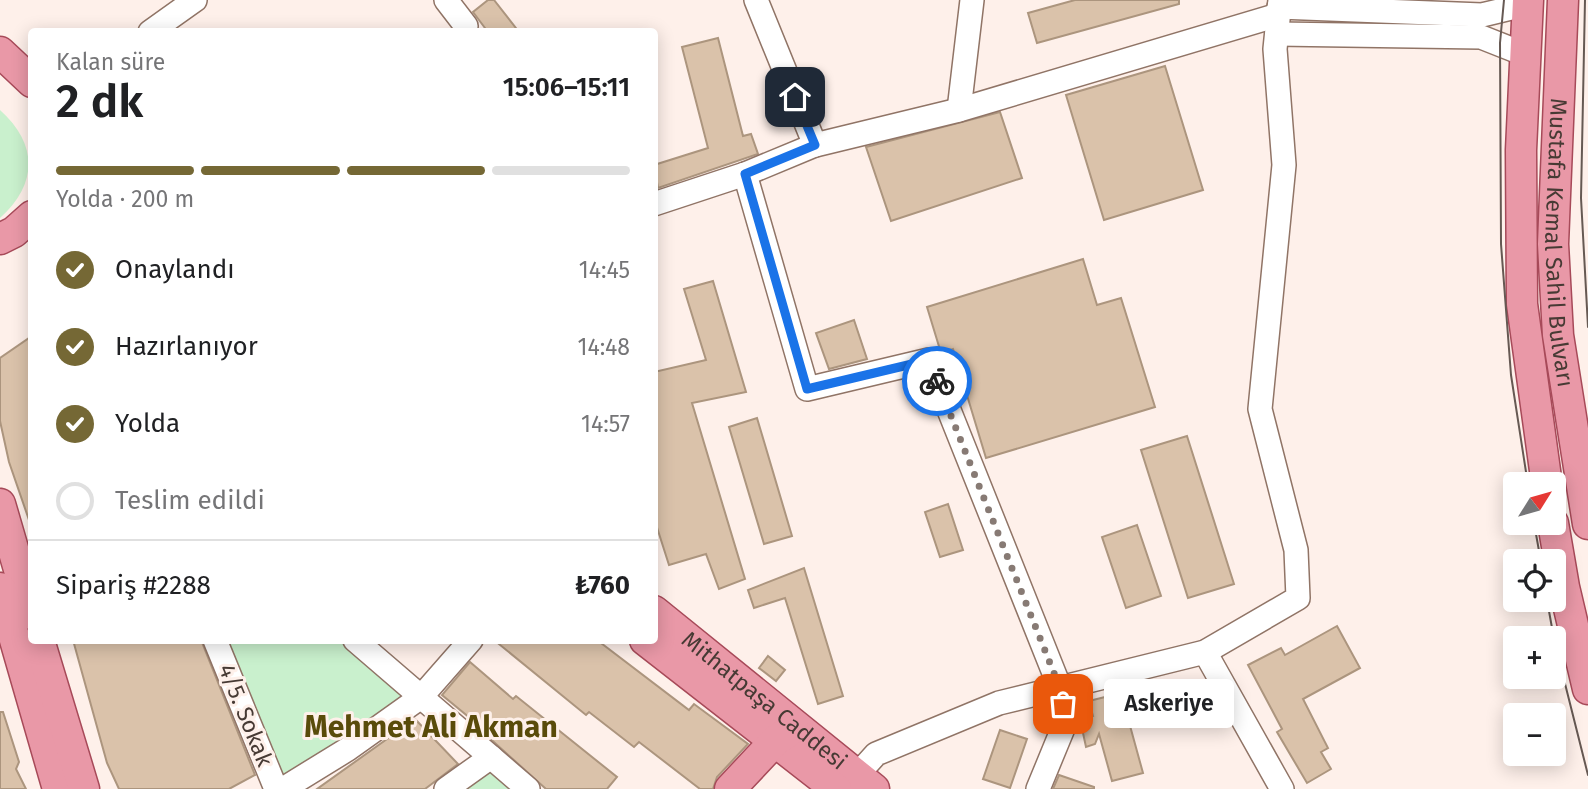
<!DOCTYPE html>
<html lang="tr">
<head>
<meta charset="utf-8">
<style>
	:root { --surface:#fff; --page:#f6f6f6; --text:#202124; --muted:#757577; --line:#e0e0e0; --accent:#756835 }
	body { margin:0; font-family:"Fira Sans",sans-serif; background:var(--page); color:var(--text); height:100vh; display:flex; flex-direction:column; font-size:26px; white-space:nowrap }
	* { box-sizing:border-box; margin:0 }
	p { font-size:23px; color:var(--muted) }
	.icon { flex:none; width:38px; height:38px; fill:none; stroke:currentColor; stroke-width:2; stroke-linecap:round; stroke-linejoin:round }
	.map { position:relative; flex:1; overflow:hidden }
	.sheet { position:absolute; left:28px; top:28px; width:630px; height:616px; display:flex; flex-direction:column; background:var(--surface); border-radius:7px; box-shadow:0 4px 18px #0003 }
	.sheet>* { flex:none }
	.needle { width:46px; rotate:53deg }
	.buttons { position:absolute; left:1503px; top:472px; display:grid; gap:14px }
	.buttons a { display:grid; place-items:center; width:63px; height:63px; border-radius:7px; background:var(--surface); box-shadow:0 4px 18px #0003; font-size:35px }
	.pin { position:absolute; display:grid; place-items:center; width:60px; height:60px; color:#fff; margin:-30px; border-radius:14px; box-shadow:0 4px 10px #0006 }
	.courier { position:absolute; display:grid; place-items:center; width:70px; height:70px; margin:-35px; border:5px solid #1a73e8; border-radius:50%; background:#fff; color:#222; box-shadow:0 2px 9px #0007 }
	.bubble { position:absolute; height:49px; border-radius:7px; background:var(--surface); box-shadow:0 4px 18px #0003; font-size:23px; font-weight:600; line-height:49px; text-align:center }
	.summary em { font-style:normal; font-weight:600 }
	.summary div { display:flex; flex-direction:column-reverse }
	.summary { display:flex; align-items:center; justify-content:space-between; height:119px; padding:0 28px }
	h1 { font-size:46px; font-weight:600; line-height:52px }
	.bar { display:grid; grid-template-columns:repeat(4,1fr); gap:10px 7px; align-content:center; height:84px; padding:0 28px }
	.bar i { height:9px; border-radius:5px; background:var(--line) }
	.bar .selected { background:var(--accent) }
	.bar p { grid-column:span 4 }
	.line { display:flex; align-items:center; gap:18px; padding:0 28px; border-top:2px solid var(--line) }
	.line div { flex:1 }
	ol { padding:0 28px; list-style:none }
	li { display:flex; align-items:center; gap:21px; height:77px }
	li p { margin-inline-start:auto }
	li .icon { padding:7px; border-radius:50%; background:var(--accent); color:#fff; stroke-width:4 }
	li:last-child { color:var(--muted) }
	li i { width:38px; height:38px; border:4px solid var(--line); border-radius:50% }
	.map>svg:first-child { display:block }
	.green { fill:#c9f0cd }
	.building { fill:#dac2aa; stroke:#ac957e; stroke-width:2 }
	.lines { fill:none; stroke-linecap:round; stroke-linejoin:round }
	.minor-casing { stroke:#907466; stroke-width:26 }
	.major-casing { stroke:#a74a59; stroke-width:33 }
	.minor { stroke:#fff; stroke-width:23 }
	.major { stroke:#e998a7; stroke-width:30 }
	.tram { stroke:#665953; stroke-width:2 }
	.done { stroke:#877a74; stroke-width:7; stroke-dasharray:0 12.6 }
	.route { stroke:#1a73e8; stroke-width:9 }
	.labels { text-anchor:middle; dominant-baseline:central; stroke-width:6; stroke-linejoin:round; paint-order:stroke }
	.street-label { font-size:23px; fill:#473a34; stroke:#fef0ea }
	.district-label { font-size:30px; font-weight:bold; fill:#594b0a; stroke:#fef0ea }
</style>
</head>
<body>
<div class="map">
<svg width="1588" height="789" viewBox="0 0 1588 789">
	<rect width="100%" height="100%" fill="#fef0ea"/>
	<g class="green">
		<path d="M 0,110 C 38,144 38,184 0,218 Z"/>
		<polygon points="215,641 355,641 421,697 283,789"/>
		<polygon points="491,757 528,789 446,789"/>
	</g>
	<g class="building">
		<polygon points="488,0 494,0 519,32 488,32 473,12"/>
		<polygon points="1075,0 1179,0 1179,4 1037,43 1028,13"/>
		<polygon points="718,38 743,136 751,134 758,154 658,188 654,165 708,148 682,47"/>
		<polygon points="1165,66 1203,190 1104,220 1066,95"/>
		<polygon points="1000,112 1022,178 891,221 866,147"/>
		<polygon points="1083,259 1097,305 1121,298 1155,407 986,458 953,349 941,353 927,307"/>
		<polygon points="713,281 746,392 692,403 745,579 719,589 706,554 669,565 654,518 654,372 706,360 684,289"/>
		<polygon points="854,320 867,359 829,369 816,333"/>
		<polygon points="32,336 32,520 29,520 9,462 0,421 0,358"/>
		<polygon points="757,418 792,536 764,544 729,427"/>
		<polygon points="1187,436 1234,584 1188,598 1141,450"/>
		<polygon points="948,504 963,550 940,557 925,512"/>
		<polygon points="1137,525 1161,596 1126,608 1102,537"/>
		<polygon points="804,568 843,696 818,704 785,598 754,608 748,590"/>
		<polygon points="1337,626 1360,668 1303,699 1328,748 1321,752 1331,769 1307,783 1277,732 1282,729 1248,665 1281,648 1285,655"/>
		<polygon points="73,640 201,640 255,775 229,789 119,789 107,763"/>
		<polygon points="494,640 597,640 689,710 694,704 748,744 717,777 713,789 700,789 639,742 634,747 589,712 586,715"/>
		<polygon points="768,656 785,670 776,681 759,668"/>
		<polygon points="470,662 513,699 516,696 617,777 607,789 546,789 485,734 487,732 442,695"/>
		<polygon points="1121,693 1143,773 1112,781 1099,734 1095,744 1086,747 1080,719 1093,716 1089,701"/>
		<polygon points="0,712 3,712 19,762 16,769 26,789 0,789"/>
		<polygon points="415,719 458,764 425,789 317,789"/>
		<polygon points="1000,730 1027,739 1010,788 983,779"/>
		<polygon points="1059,775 1094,787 1094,789 1053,789"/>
	</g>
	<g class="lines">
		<defs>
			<g id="minor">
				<polyline points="446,0 466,26"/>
				<polyline points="756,0 815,145"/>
				<polyline points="1279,7 1482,15 1528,4"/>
				<polyline points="150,32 195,0"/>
				<polyline points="1277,34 1481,37 1524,54"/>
				<polyline points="959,110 972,0"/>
				<polyline points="745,174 807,389 929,360 1060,688 1066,721 1038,789"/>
				<polyline points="654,204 745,174 815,145 959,110 1278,15"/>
				<polyline points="215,640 276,789"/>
				<polyline points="355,640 528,789"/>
				<polyline points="1205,652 1282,789"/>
				<polyline points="842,784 857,775 876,754 999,703 1205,652 1298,598 1296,550 1260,409 1284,165 1275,49 1280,0"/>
				<polyline points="283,789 348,749 421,697 471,640"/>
				<polyline points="446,789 491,757"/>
			</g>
			<g id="major">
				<polyline points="1528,0 1521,150 1522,304 1547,485"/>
				<path id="s1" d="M 1563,0 L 1553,244 L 1558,335 L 1588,524"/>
				<polyline points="0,52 32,82"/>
				<polyline points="0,239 14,232 32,216"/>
				<polyline points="0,504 32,614"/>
				<polyline points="1553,523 1564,587 1588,689"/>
				<polyline points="0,588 58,789"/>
				<path id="s2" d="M 654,611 L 874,789"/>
				<polyline points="39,640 84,789"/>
				<polyline points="645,640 836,789"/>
				<polyline points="730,789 776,740 793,729"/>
			</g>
		</defs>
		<use href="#minor" class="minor-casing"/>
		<use href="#major" class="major-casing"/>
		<use href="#minor" class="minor"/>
		<use href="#major" class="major"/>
		<g class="tram">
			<polyline points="1504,0 1500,43 1501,244 1511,375 1528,485"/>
			<polyline points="1585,0 1581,198 1588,327"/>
			<polyline points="1534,523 1541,562"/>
			<polyline points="1547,600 1554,639"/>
			<polyline points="1554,640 1588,775"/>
		</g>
	</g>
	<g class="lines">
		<polyline class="done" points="937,381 1060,688 1063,704"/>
		<polyline class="route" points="795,97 815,145 745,174 807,389 929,360 937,381"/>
	</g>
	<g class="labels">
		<g class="street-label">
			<text stroke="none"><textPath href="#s1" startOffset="243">Mustafa Kemal Sahil Bulvarı</textPath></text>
			<text stroke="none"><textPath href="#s2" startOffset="142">Mithatpaşa Caddesi</textPath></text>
			<text transform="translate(246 715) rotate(68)">4/5. Sokak</text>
		</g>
		<g class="district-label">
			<text x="431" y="727">Mehmet Ali Akman</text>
		</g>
	</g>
</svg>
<div class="buttons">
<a><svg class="needle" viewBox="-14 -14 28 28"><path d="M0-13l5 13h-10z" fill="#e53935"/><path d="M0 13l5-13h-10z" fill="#757577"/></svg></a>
<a><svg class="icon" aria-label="locate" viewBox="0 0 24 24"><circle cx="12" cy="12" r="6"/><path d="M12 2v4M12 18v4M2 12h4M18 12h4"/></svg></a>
<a>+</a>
<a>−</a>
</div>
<div class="pin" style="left:1063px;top:704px;background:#ea580c"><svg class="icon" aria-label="bag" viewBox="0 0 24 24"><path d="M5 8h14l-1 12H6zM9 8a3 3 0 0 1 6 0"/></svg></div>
<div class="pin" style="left:795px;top:97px;background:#1f2937"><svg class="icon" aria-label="home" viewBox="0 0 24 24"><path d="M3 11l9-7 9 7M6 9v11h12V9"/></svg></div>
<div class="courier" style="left:937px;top:381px"><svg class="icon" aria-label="bike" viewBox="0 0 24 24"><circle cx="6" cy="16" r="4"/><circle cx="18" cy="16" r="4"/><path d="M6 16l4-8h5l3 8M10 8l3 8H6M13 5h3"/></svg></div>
<div class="bubble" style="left:1104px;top:679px;width:130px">Askeriye</div>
<section class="sheet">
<div class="summary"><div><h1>2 dk</h1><p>Kalan süre</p></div><em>15:06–15:11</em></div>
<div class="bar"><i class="selected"></i><i class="selected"></i><i class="selected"></i><i></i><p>Yolda · 200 m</p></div>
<ol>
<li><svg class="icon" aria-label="check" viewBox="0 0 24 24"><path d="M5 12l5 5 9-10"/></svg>Onaylandı<p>14:45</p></li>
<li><svg class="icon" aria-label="check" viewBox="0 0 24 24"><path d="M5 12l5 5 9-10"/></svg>Hazırlanıyor<p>14:48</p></li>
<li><svg class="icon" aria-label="check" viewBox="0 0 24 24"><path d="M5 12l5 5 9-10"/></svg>Yolda<p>14:57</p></li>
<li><i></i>Teslim edildi</li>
</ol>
<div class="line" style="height:91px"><div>Sipariş #2288</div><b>₺760</b></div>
</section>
</div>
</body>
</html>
